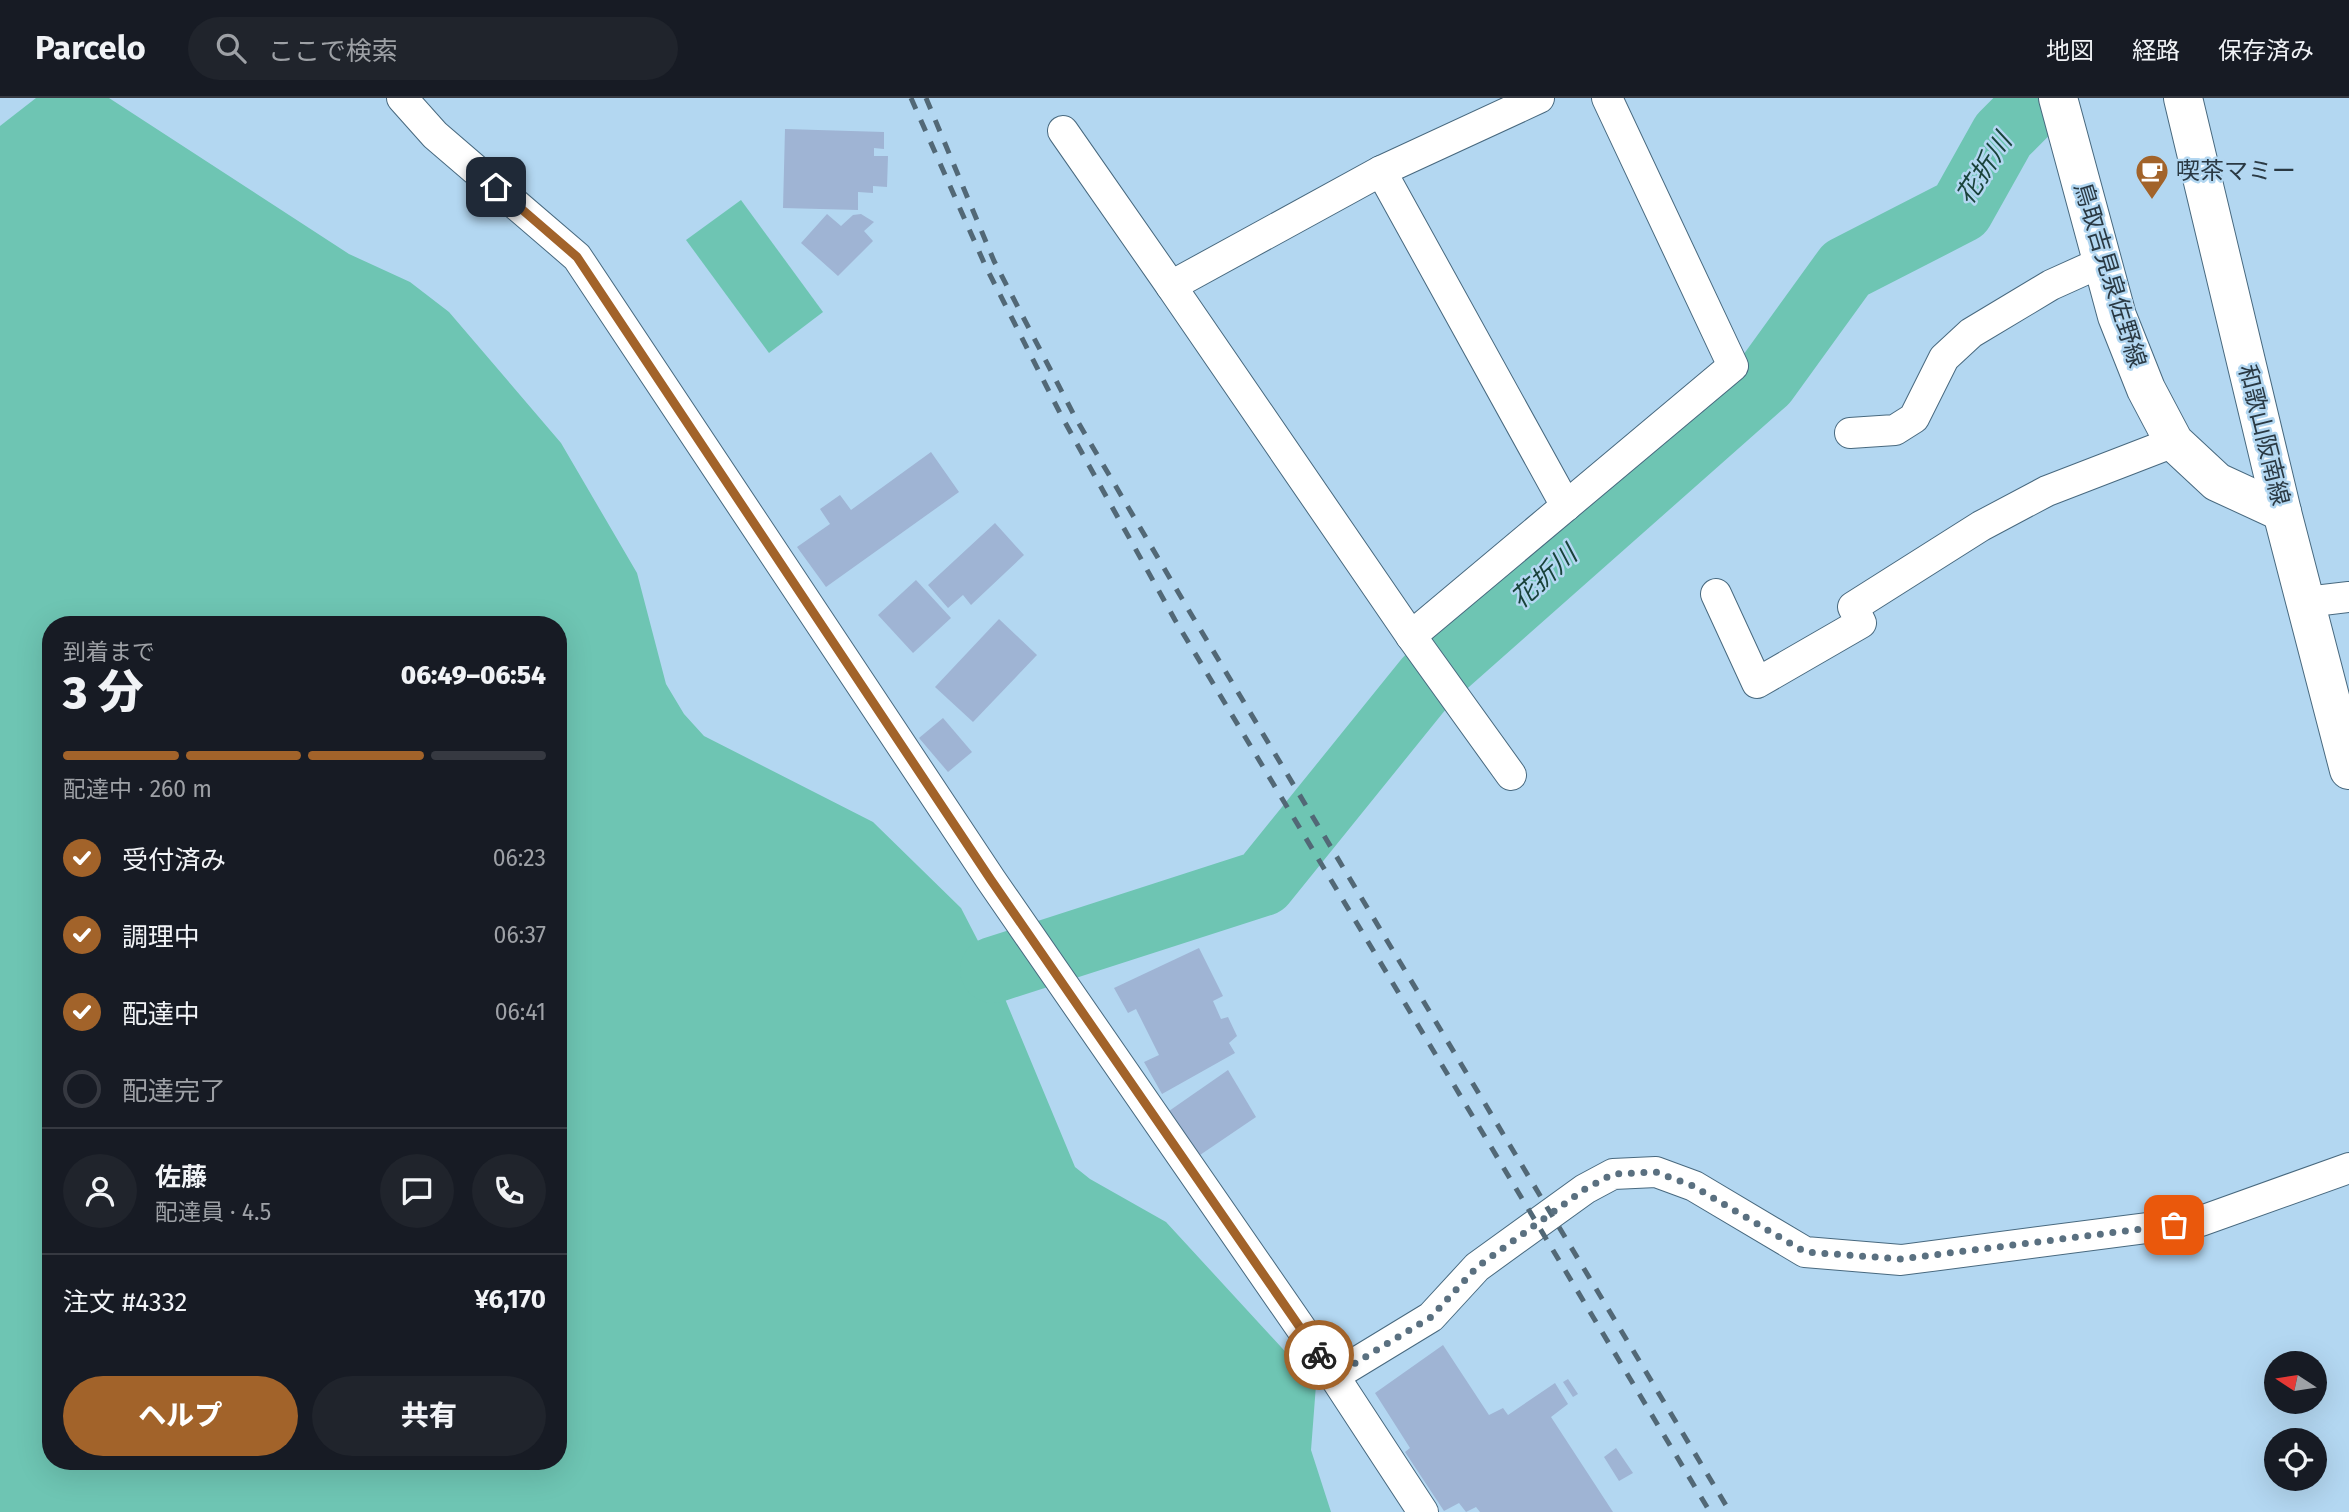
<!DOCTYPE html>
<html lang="ja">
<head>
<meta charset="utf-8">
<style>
	:root { --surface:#171b24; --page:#20242c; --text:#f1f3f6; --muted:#9ea1a6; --line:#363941; --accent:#a2632a }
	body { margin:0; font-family:"Fira Sans","Noto Sans JP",sans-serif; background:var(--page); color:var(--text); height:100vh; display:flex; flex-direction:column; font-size:26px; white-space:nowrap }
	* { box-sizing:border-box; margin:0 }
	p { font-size:23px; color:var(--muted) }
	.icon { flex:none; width:38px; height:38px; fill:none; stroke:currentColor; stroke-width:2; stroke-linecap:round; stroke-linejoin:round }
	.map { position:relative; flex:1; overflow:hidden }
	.sheet { position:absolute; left:42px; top:518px; width:525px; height:854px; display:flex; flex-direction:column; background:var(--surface); border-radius:28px; box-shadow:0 7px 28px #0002 }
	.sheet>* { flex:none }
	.needle { width:46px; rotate:282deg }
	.controls { position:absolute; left:2264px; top:1253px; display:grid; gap:14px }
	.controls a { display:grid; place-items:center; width:63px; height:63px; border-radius:50%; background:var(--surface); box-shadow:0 7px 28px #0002; font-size:35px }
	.pin { position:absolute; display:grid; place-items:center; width:60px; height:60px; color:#fff; margin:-30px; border-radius:14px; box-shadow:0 4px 10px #0006 }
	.courier { position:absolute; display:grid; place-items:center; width:70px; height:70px; margin:-35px; border:5px solid #a2632a; border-radius:50%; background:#fff; color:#222; box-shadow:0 2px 9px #0007 }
	.summary em { font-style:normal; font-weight:800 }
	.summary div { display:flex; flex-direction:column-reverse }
	.summary { display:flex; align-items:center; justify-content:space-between; height:119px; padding:0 21px }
	h1 { font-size:46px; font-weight:800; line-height:52px }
	.bar { display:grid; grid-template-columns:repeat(4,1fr); gap:10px 7px; align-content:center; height:84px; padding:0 21px }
	.bar i { height:9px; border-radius:5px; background:var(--line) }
	.bar .on { background:var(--accent) }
	.bar p { grid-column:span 4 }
	.line { display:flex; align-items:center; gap:18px; padding:0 21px; border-top:2px solid var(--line) }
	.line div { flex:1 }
	.round { display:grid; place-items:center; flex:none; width:74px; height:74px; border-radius:37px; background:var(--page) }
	ol { padding:0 21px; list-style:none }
	li { display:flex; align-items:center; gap:21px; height:77px }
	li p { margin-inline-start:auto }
	li .icon { padding:7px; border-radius:50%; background:var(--accent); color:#fff; stroke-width:4 }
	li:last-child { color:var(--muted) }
	li i { width:38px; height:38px; border:4px solid var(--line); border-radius:50% }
	.cta { display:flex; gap:14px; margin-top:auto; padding:14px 21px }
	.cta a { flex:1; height:80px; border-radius:42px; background:var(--accent); color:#fff; font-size:28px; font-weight:800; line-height:80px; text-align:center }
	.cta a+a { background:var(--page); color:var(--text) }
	header { display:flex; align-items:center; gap:42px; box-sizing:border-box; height:98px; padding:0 35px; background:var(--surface); border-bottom:2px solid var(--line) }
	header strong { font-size:33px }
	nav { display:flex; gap:38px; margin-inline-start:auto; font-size:24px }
	.search { width:490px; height:63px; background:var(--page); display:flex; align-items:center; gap:18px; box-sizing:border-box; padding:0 24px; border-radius:38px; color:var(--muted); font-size:26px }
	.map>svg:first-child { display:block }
	.water { fill:#6ec5b3; fill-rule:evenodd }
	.pier { fill:#b3d7f1 }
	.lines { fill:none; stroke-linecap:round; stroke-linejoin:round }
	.river { stroke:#6ec5b3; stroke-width:66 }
	.building { fill:#9fb4d4 }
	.street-casing { stroke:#48697f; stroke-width:32 }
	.secondary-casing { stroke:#48697f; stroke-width:40 }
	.street { stroke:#fff; stroke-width:30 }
	.secondary { stroke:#fff; stroke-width:38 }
	.rail { stroke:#526876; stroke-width:5; stroke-dasharray:12 12; stroke-linecap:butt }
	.done { stroke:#5a7080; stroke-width:7; stroke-dasharray:0 12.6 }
	.route { stroke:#a2632a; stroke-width:9 }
	.labels { text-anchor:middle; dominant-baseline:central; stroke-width:5; stroke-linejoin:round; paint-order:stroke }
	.poi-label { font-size:24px; fill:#2a3943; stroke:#b3d7f1; text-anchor:start }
	.street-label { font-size:24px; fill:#2a3943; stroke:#b3d7f1 }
	.water-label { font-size:26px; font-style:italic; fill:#19423a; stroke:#b3d7f1 }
</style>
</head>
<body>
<header>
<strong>Parcelo</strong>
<div class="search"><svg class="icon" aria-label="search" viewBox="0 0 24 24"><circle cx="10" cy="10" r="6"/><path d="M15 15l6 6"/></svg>ここで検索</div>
<nav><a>地図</a><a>経路</a><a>保存済み</a></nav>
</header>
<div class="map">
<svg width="2349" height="1414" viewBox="0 0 2349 1414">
	<rect width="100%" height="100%" fill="#b3d7f1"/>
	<g class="water">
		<path d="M 0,0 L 109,0 L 349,156 L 410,184 L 449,214 L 561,345 L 637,475 L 666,586 L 684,616 L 704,638 L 873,724 L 961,810 L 993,872 L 1075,1069 L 1090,1081 L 1166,1124 L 1316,1287 L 1311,1352 L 1331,1414 L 0,1414 ZM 51,527 L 558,527 L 558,1363 L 51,1363 Z"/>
		<polygon points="741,102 823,214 769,255 686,142"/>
	</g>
	<polygon class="pier" points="0,0 36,0 0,28"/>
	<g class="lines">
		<polyline class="river" points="993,872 1263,785 1427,582 1765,283 1846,171 1961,112 2003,37 2040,0"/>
	</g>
	<g class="building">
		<polygon points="785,31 884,34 884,51 874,50 874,58 888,58 887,89 873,88 873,95 858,94 858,112 783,110"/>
		<polygon points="827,116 841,128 853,117 861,116 874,124 864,133 873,143 838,178 801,145"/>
		<polygon points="931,354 959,394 826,489 797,449 830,426 820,411 840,397 851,412"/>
		<polygon points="995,425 1024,457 971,507 963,497 948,510 928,487"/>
		<polygon points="916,482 951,520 913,555 878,517"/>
		<polygon points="999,521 1037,557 973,624 935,589"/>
		<polygon points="943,620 972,654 948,674 919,640"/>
		<polygon points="1199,850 1223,898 1213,903 1221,921 1228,919 1237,938 1229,945 1235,955 1162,996 1144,964 1159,957 1136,911 1128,915 1114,890"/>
		<polygon points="1228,972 1256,1019 1200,1057 1169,1013"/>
		<polygon points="1443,1247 1489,1317 1503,1310 1508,1317 1555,1285 1568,1306 1551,1319 1613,1414 1480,1414 1476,1409 1466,1414 1459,1405 1444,1413 1405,1354 1410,1350 1375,1295"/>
		<polygon points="1568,1281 1578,1296 1573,1299 1563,1284"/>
		<polygon points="1616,1350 1633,1375 1619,1383 1604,1359"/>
	</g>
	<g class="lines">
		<defs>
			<g id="street">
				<polyline points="402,0 435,37 577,159 991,782 1334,1278 1423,1414"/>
				<polyline points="1063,33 1171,188"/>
				<polyline points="1381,73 1566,408"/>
				<polyline points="1850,335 1895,332 1914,320 1944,260 1971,235 2051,187 2102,164"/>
				<polyline points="1716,496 1757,585 1861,525 1853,509 1981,428 2047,393 2174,344"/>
				<polyline points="2306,504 2349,499"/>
				<polyline points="1411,538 1733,268 1607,0"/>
				<polyline points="1511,677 1411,538 1171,188 1381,73 1539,0"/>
				<polyline points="1334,1278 1431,1219 1477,1169 1585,1091 1613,1076 1656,1074 1694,1088 1805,1154 1901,1162 2201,1123 2349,1070"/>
			</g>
			<g id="secondary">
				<polyline points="2058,0 2117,218 2146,291 2174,344 2217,384 2282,414"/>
				<polyline points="2183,0 2282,414 2349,672"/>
			</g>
		</defs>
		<use href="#street" class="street-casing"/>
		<use href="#secondary" class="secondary-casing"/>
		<use href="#street" class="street"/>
		<use href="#secondary" class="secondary"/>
		<g class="rail">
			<polyline points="911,0 985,167 1062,319 1175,522 1710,1414"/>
			<polyline points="926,0 994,163 1075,319 1191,516 1730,1414"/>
		</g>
	</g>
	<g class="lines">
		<polyline class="done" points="1319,1257 1334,1278 1431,1219 1477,1169 1585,1091 1613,1076 1656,1074 1693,1088 1805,1154 1901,1161 2174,1127"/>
		<polyline class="route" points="496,89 577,159 991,782 1319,1257"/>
	</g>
	<defs>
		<symbol id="cafe-pin" viewBox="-11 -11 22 30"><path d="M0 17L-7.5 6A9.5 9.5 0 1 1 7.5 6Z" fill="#a2632a" stroke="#b3d7f1"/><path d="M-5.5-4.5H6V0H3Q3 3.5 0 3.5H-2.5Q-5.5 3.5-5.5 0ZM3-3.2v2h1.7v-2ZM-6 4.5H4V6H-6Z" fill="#fff"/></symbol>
	</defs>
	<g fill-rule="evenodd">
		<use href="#cafe-pin" x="2133" y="54" width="38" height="52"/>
	</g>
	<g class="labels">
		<g class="poi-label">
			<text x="2176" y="73">喫茶マミー</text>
		</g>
		<g class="street-label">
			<text transform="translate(2110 177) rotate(73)">鳥取吉見泉佐野線</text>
			<text transform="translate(2264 337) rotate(76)">和歌山阪南線</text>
		</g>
		<g class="water-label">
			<text transform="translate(1984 71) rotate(-57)">花折川</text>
			<text transform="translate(1544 479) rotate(-42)">花折川</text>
		</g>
	</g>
</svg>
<div class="controls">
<a><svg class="needle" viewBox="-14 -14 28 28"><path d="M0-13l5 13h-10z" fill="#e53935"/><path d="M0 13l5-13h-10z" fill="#9ea1a6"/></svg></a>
<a><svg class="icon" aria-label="locate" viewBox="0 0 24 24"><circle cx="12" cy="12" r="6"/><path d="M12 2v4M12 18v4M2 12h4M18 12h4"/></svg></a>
</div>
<div class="pin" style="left:2174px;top:1127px;background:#ea580c"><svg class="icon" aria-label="bag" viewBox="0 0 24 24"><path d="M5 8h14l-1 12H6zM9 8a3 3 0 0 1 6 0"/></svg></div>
<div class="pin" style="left:496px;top:89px;background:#1f2937"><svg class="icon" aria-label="home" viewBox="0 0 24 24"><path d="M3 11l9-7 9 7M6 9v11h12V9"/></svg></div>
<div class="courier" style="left:1319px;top:1257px"><svg class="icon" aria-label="bike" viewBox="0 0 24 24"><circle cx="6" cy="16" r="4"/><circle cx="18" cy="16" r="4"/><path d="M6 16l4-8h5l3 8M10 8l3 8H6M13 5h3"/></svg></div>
<section class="sheet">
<div class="summary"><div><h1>3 分</h1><p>到着まで</p></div><em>06:49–06:54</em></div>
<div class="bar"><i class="on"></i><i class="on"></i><i class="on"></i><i></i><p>配達中 · 260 m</p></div>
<ol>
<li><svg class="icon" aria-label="check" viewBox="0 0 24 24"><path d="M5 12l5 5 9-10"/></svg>受付済み<p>06:23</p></li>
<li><svg class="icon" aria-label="check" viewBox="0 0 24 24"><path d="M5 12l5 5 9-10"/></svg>調理中<p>06:37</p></li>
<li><svg class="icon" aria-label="check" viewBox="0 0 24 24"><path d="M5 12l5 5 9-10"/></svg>配達中<p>06:41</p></li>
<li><i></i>配達完了</li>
</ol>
<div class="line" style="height:126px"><a class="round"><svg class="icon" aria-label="person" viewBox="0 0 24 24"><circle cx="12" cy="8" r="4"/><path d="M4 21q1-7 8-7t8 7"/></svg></a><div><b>佐藤</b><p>配達員 · 4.5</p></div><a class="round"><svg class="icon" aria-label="chat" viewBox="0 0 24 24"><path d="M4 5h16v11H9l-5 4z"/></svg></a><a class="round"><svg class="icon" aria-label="phone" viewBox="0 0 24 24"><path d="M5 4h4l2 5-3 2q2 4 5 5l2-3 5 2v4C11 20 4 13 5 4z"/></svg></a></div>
<div class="line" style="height:91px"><div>注文 #4332</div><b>¥6,170</b></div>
<div class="cta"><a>ヘルプ</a><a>共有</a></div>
</section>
</div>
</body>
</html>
